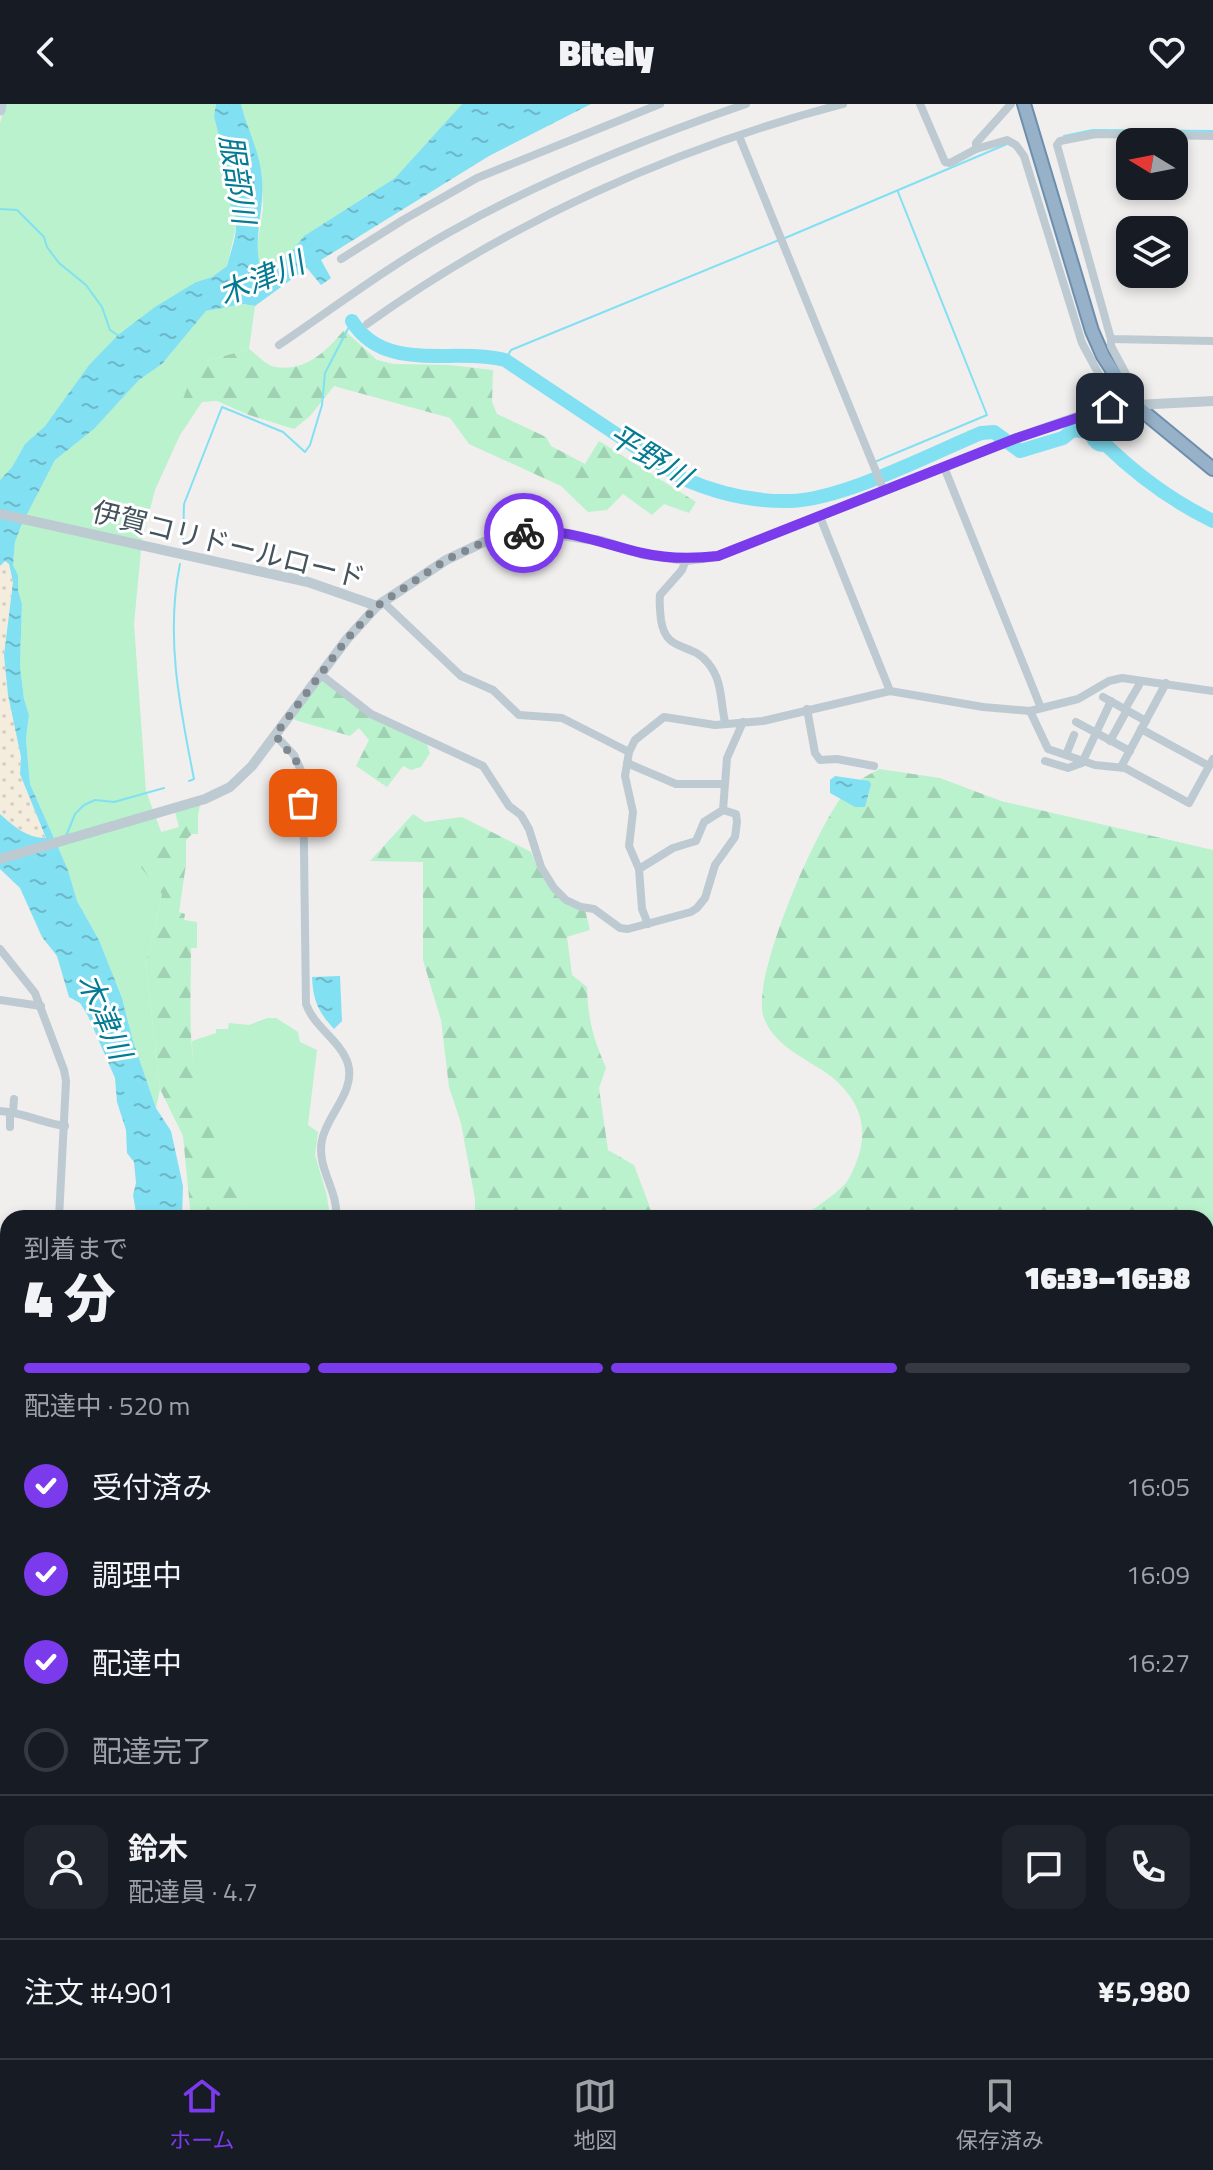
<!DOCTYPE html>
<html lang="ja">
<head>
<meta charset="utf-8">
<style>
	:root { --surface:#171b24; --page:#20242c; --text:#f1f3f6; --muted:#9ea1a6; --line:#363941; --accent:#7c3aed }
	body { margin:0; font-family:"Titillium Web","Noto Sans JP",sans-serif; background:var(--page); color:var(--text); height:100vh; display:flex; flex-direction:column; font-size:30px; white-space:nowrap }
	* { box-sizing:border-box; margin:0 }
	p { font-size:26px; color:var(--muted) }
	.icon { flex:none; width:44px; height:44px; fill:none; stroke:currentColor; stroke-width:2; stroke-linecap:round; stroke-linejoin:round }
	.map { position:relative; flex:1; overflow:hidden }
	.side { position:absolute; left:0px; top:1106px; width:1214px; height:848px; display:flex; flex-direction:column; background:var(--surface); border-radius:24px 24px 0 0; box-shadow:0 4px 12px #0003 }
	.side>* { flex:none }
	.needle { width:52px; rotate:280deg }
	.fabs { position:absolute; left:1116px; top:24px; display:grid; gap:16px }
	.fabs a { display:grid; place-items:center; width:72px; height:72px; border-radius:16px; background:var(--surface); box-shadow:0 4px 12px #0003; font-size:40px }
	.pin { position:absolute; display:grid; place-items:center; width:68px; height:68px; color:#fff; margin:-34px; border-radius:16px; box-shadow:0 4px 12px #0006 }
	.courier { position:absolute; display:grid; place-items:center; width:80px; height:80px; margin:-40px; border:6px solid #7c3aed; border-radius:50%; background:#fff; color:#222; box-shadow:0 2px 10px #0007 }
	.summary em { font-style:normal; font-weight:800 }
	.summary div { display:flex; flex-direction:column-reverse }
	.summary { display:flex; align-items:center; justify-content:space-between; height:136px; padding:0 24px }
	h1 { font-size:52px; font-weight:800; line-height:60px }
	.bar { display:grid; grid-template-columns:repeat(4,1fr); gap:12px 8px; align-content:center; height:96px; padding:0 24px }
	.bar i { height:10px; border-radius:6px; background:var(--line) }
	.bar .current { background:var(--accent) }
	.bar p { grid-column:span 4 }
	.line { display:flex; align-items:center; gap:20px; padding:0 24px; border-top:2px solid var(--line) }
	.line div { flex:1 }
	.round { display:grid; place-items:center; flex:none; width:84px; height:84px; border-radius:16px; background:var(--page) }
	ol { padding:0 24px; list-style:none }
	li { display:flex; align-items:center; gap:24px; height:88px }
	li p { margin-inline-start:auto }
	li .icon { padding:8px; border-radius:50%; background:var(--accent); color:#fff; stroke-width:4 }
	li:last-child { color:var(--muted) }
	li i { width:44px; height:44px; border:4px solid var(--line); border-radius:50% }
	header { display:flex; justify-content:space-between; align-items:center; height:104px; padding:0 24px; background:var(--surface); font-size:36px; font-weight:800 }
	.tabs { display:flex; justify-content:space-around; align-items:center; height:112px; border-top:2px solid var(--line); background:var(--surface); font-size:22px; color:var(--muted) }
	.tabs a { display:grid; justify-items:center; gap:4px }
	.tabs .current { color:var(--accent) }
	.map>svg:first-child { display:block }
	.green { fill:#b9f2cc }
	.forest { fill:url(#forest-firs) }
	.sand { fill:url(#sand-dots) }
	.water { fill:url(#water-ripples) }
	.lines { fill:none; stroke-linecap:round; stroke-linejoin:round }
	.stream { stroke:#82e0f3; stroke-width:2 }
	.river { stroke:#82e0f3; stroke-width:14 }
	.trunk-casing { stroke:#6d8ead; stroke-width:16 }
	.minor { stroke:#bdcad2; stroke-width:8 }
	.tertiary { stroke:#bdcad2; stroke-width:10 }
	.secondary { stroke:#bfcdd9; stroke-width:11 }
	.trunk { stroke:#96b1c8; stroke-width:12 }
	.done { stroke:#818990; stroke-width:8; stroke-dasharray:0 14.4 }
	.route { stroke:#7c3aed; stroke-width:10 }
	.labels { text-anchor:middle; dominant-baseline:central; stroke-width:6; stroke-linejoin:round; paint-order:stroke }
	.street-label { font-size:28px; fill:#45535d; stroke:#fff }
	.water-label { font-size:30px; font-style:italic; fill:#047b93; stroke:#fff }
</style>
</head>
<body>
<header><svg class="icon" aria-label="back" viewBox="0 0 24 24"><path d="M15 5l-7 7 7 7"/></svg>Bitely<svg class="icon" aria-label="heart" viewBox="0 0 24 24"><path d="M12 20l-8-8c-3-5 5-10 8-4 3-6 11-1 8 4z"/></svg></header>
<div class="map">
<svg width="1213" height="1954" viewBox="0 0 1213 1954">
	<defs>
		<pattern id="forest-firs" width="22" height="20" patternUnits="userSpaceOnUse" patternTransform="scale(2)"><rect width="22" height="20" fill="#b9f2cc"/><path d="M5 1l3.5 6h-7zM16 11l3.5 6h-7z" fill="#a0d1b2"/></pattern>
		<pattern id="sand-dots" width="8" height="8" patternUnits="userSpaceOnUse" patternTransform="scale(2)"><rect width="8" height="8" fill="#f4ecdd"/><path d="M2 2h.1M6 6h.1" fill="none" stroke="#d3ccc0" stroke-width="1.8" stroke-linecap="round"/></pattern>
		<pattern id="water-ripples" width="26" height="14" patternUnits="userSpaceOnUse" patternTransform="scale(2)"><rect width="26" height="14" fill="#82e0f3"/><path d="M2 4q2-2 4 0t4 0M15 11q2-2 4 0t4 0" fill="none" stroke="#6cb8c8"/></pattern>
	</defs>
	<rect width="100%" height="100%" fill="#f1eeee"/>
	<g class="green">
		<polygon points="5,0 216,0 214,12 221,35 237,118 227,162 212,173 196,178 118,231 89,261 45,322 25,340 12,363 0,376 0,19"/>
		<polygon points="241,0 462,0 395,74 304,132 287,153 262,169 256,150 263,105 262,71"/>
		<polygon points="243,200 255,202 249,245 206,257 171,326 180,331 155,386 142,436 134,520 146,687 163,733 162,790 146,860 160,985 156,1004 133,937 122,894 99,836 77,797 68,766 30,680 26,635 29,611 24,595 20,561 22,500 18,486 18,471 13,461 15,438 21,422 55,356 94,325 139,276 162,260 206,207"/>
		<path d="M 267,914 L 276,914 L 298,928 L 300,938 L 317,946 L 308,1021 L 318,1028 L 315,1051 L 327,1092 L 330,1114 L 249,1114 C 241,1087 227,1065 216,1040 C 202,1007 192,972 192,937 L 216,929 L 216,925 L 228,925 L 229,919 L 249,921 Z"/>
	</g>
	<g class="forest">
		<path d="M 344,226 L 377,256 L 394,260 L 449,261 L 493,266 L 492,298 L 497,310 L 546,333 L 551,342 L 585,360 L 599,337 L 696,398 L 689,409 L 664,400 L 652,411 L 623,390 L 607,406 L 588,408 L 561,382 L 469,340 L 450,314 L 334,282 L 310,312 L 294,325 L 249,311 L 217,297 L 202,298 L 180,331 L 171,326 L 191,274 L 206,257 L 249,245 C 256,250 266,261 275,263 C 305,268 326,248 344,226 Z"/>
		<polygon points="319,576 324,576 341,591 426,638 430,649 421,663 411,666 403,662 387,683 356,662 369,636 359,624 350,632 295,616 294,610"/>
		<path d="M 879,665 L 940,674 L 1001,697 L 1213,746 L 1213,1906 L 1206,1910 L 1206,1114 L 802,1114 C 816,1102 832,1094 845,1080 C 850,1074 853,1066 856,1059 C 870,1024 860,997 832,973 C 809,955 775,944 764,914 C 749,877 817,722 844,690 C 852,679 867,672 879,665 Z"/>
		<path d="M 200,701 L 198,711 L 198,730 L 192,730 L 186,736 L 186,760 L 179,808 L 185,810 L 184,816 L 197,818 L 197,844 L 191,844 C 191,894 187,945 200,993 C 210,1036 237,1072 249,1114 L 191,1114 L 183,1032 L 160,985 L 146,860 L 162,790 L 140,762 L 144,747 L 163,733 L 161,728 L 179,723 L 175,708 Z"/>
		<path d="M 413,710 L 425,718 L 462,713 L 531,748 L 538,765 L 553,785 L 585,806 L 590,826 L 567,833 L 572,871 L 587,883 C 588,916 593,934 606,964 L 599,984 L 608,1046 L 634,1061 L 654,1114 L 475,1114 L 475,1095 L 461,1019 L 449,983 L 441,916 L 423,856 L 423,758 L 370,757 Z"/>
		<polygon points="8,1385 8,1946 819,1946 821,1954 0,1954 0,1387"/>
	</g>
	<path class="sand" d="M 5,456 L 9,460 L 13,478 L 4,551 L 8,591 L 21,653 L 20,670 L 46,735 C 26,733 15,722 0,710 L 0,462 Z"/>
	<g class="water">
		<path d="M 216,0 L 241,0 C 247,25 260,48 262,74 C 265,107 251,139 262,169 L 287,153 L 304,132 L 395,74 L 462,0 L 591,0 L 489,52 L 321,156 L 331,174 L 321,181 L 307,164 L 255,202 L 243,200 L 206,207 L 162,260 L 139,276 L 94,325 L 55,356 L 21,422 L 15,438 L 13,461 L 18,471 L 18,486 L 22,500 L 20,561 L 24,595 L 29,611 L 26,635 L 30,680 L 68,766 L 77,797 L 99,836 L 122,894 L 133,937 L 156,1004 L 171,1027 L 183,1082 L 182,1114 L 137,1114 L 133,1091 L 136,1079 L 134,1058 L 127,1049 L 126,1026 L 117,998 L 115,974 L 88,912 L 80,899 L 69,893 L 57,852 L 42,833 L 20,784 L 0,765 L 0,710 C 14,722 26,734 46,734 L 20,670 L 21,653 L 8,591 L 4,551 L 13,478 L 9,460 L 5,457 L 0,462 L 0,376 L 12,363 L 25,340 L 45,322 L 89,261 L 118,231 L 155,203 L 196,178 L 212,173 L 227,162 C 232,142 243,118 230,100 L 225,56 L 214,12 Z"/>
		<polygon points="835,672 869,677 871,680 865,703 855,703 830,689 830,676"/>
		<path d="M 340,872 L 342,917 L 334,925 C 318,908 313,896 312,873 Z"/>
	</g>
	<g class="lines">
		<g class="stream">
			<polyline points="1064,32 1093,26 1213,27"/>
			<polyline points="0,105 17,106 44,133 47,143 59,159 86,181 102,203 110,226 119,232"/>
			<polyline points="785,134 1007,40"/>
			<polyline points="505,256 511,246 779,136"/>
			<polyline points="877,357 987,311 898,88"/>
			<polyline points="183,439 184,400 222,303 283,328 305,348 310,341 322,301 325,269 352,217"/>
			<path d="M 180,460 C 165,532 180,604 194,675 L 189,677"/>
			<polyline points="66,732 75,710 84,701 95,696 114,698 164,684"/>
		</g>
		<path class="river" d="M 352,217 C 385,270 452,243 505,256 L 682,374 C 716,389 752,398 790,397 C 842,396 931,350 981,329 L 994,328 L 1020,347 L 1063,334 L 1073,326 L 1089,328 C 1094,334 1094,342 1106,341 C 1137,371 1174,398 1213,417"/>
		<defs>
			<polyline id="trunk" points="1024,0 1092,227 1103,252 1134,300 1213,365"/>
		</defs>
		<use href="#trunk" class="trunk-casing"/>
		<g class="minor">
			<polyline points="920,0 945,58 950,59 976,45 1007,36 1016,41 1024,52 1082,239 1116,302"/>
			<polyline points="739,32 884,387"/>
			<polyline points="1213,32 1096,30 1060,37 1057,41 1111,235 1213,237"/>
			<polyline points="976,45 976,39 1011,0"/>
			<polyline points="341,155 403,116 477,74 660,0"/>
			<path d="M 367,220 C 509,118 674,44 843,0"/>
			<polyline points="1111,235 1111,242 1135,287 1134,300"/>
			<path d="M 279,241 C 335,203 389,162 448,129 C 542,76 644,35 746,0"/>
			<polyline points="944,363 1041,604"/>
			<polyline points="820,413 890,587"/>
			<path d="M 686,456 L 682,466 L 660,491 C 659,499 660,507 661,516 C 666,550 691,537 708,559 C 723,577 720,597 725,618"/>
			<polyline points="384,499 461,572 493,586 519,611 562,614 629,648"/>
			<polyline points="320,570 371,610 483,662 509,702 521,711 529,725 541,763 554,784 566,796 581,803 594,805 620,824 628,825 691,808 697,804 705,794 715,761 735,733 737,718 736,710 723,706 727,654 743,618"/>
			<polyline points="1103,593 1146,617"/>
			<polyline points="807,605 815,649 820,656 837,655 874,662"/>
			<polyline points="1125,605 1139,581"/>
			<polyline points="1030,607 1048,645 1095,661 1125,664 1189,699 1213,655"/>
			<polyline points="1076,618 1130,647"/>
			<polyline points="1141,625 1209,662"/>
			<path d="M 275,631 L 294,651 L 303,671 L 306,900 C 314,923 341,937 348,960 C 356,987 327,1011 322,1036 C 316,1064 339,1087 336,1114"/>
			<polyline points="1110,637 1127,606"/>
			<polyline points="1066,651 1074,631"/>
			<polyline points="1045,657 1068,664 1082,659 1111,597"/>
			<polyline points="627,659 676,680 724,680"/>
			<polyline points="1121,663 1166,579"/>
			<polyline points="639,765 673,744 696,737 704,718 723,706"/>
			<polyline points="648,820 642,805 639,765 629,742 633,708 625,672 629,648 635,636 664,613 715,621 763,617 890,587 983,603 1030,607 1078,595 1109,577 1122,574 1213,587"/>
			<polyline points="0,845 35,889 64,966 66,977 59,1114"/>
			<polyline points="0,896 41,902"/>
			<path d="M 0,1007 C 22,1008 42,1019 65,1022"/>
			<polyline points="13,1008 14,995"/>
			<polyline points="10,1023 10,1008"/>
			<polyline points="0,1153 8,1157"/>
			<polyline points="0,1235 8,1235"/>
			<polyline points="0,1259 8,1247"/>
		</g>
		<g class="tertiary">
			<polyline points="0,410 308,478 377,502"/>
			<polyline points="0,755 205,695 230,683 252,662 347,535 377,502 446,456 484,438 534,427 601,437 643,450 686,456 718,452 1017,334 1077,313 1116,302 1213,297"/>
		</g>
		<polyline class="secondary" points="0,6 1,0"/>
		<use href="#trunk" class="trunk"/>
	</g>
	<g class="lines">
		<polyline class="done" points="303,699 300,662 275,631 347,535 377,502 446,456 484,438 524,429"/>
		<path class="route" d="M 524,429 C 563,422 605,441 642,449 C 668,455 692,455 718,452 L 1017,334 L 1110,303"/>
	</g>
	<g class="labels">
		<g class="street-label">
			<text transform="translate(229 440) rotate(14)">伊賀コリドールロード</text>
		</g>
		<g class="water-label">
			<text transform="translate(238 75) rotate(81)">服部川</text>
			<text transform="translate(261 174) rotate(-23)">木津川</text>
			<text transform="translate(650 351) rotate(32)">平野川</text>
			<text transform="translate(105 912) rotate(67)">木津川</text>
		</g>
	</g>
</svg>
<div class="fabs">
<a><svg class="needle" viewBox="-14 -14 28 28"><path d="M0-13l5 13h-10z" fill="#e53935"/><path d="M0 13l5-13h-10z" fill="#9ea1a6"/></svg></a>
<a><svg class="icon" aria-label="layers" viewBox="0 0 24 24"><path d="M12 4l9 5-9 5-9-5zM3 14l9 5 9-5"/></svg></a>
</div>
<div class="pin" style="left:303px;top:699px;background:#ea580c"><svg class="icon" aria-label="bag" viewBox="0 0 24 24"><path d="M5 8h14l-1 12H6zM9 8a3 3 0 0 1 6 0"/></svg></div>
<div class="pin" style="left:1110px;top:303px;background:#1f2937"><svg class="icon" aria-label="home" viewBox="0 0 24 24"><path d="M3 11l9-7 9 7M6 9v11h12V9"/></svg></div>
<div class="courier" style="left:524px;top:429px"><svg class="icon" aria-label="bike" viewBox="0 0 24 24"><circle cx="6" cy="16" r="4"/><circle cx="18" cy="16" r="4"/><path d="M6 16l4-8h5l3 8M10 8l3 8H6M13 5h3"/></svg></div>
<section class="side">
<div class="summary"><div><h1>4 分</h1><p>到着まで</p></div><em>16:33–16:38</em></div>
<div class="bar"><i class="current"></i><i class="current"></i><i class="current"></i><i></i><p>配達中 · 520 m</p></div>
<ol>
<li><svg class="icon" aria-label="check" viewBox="0 0 24 24"><path d="M5 12l5 5 9-10"/></svg>受付済み<p>16:05</p></li>
<li><svg class="icon" aria-label="check" viewBox="0 0 24 24"><path d="M5 12l5 5 9-10"/></svg>調理中<p>16:09</p></li>
<li><svg class="icon" aria-label="check" viewBox="0 0 24 24"><path d="M5 12l5 5 9-10"/></svg>配達中<p>16:27</p></li>
<li><i></i>配達完了</li>
</ol>
<div class="line" style="height:144px"><a class="round"><svg class="icon" aria-label="person" viewBox="0 0 24 24"><circle cx="12" cy="8" r="4"/><path d="M4 21q1-7 8-7t8 7"/></svg></a><div><b>鈴木</b><p>配達員 · 4.7</p></div><a class="round"><svg class="icon" aria-label="chat" viewBox="0 0 24 24"><path d="M4 5h16v11H9l-5 4z"/></svg></a><a class="round"><svg class="icon" aria-label="phone" viewBox="0 0 24 24"><path d="M5 4h4l2 5-3 2q2 4 5 5l2-3 5 2v4C11 20 4 13 5 4z"/></svg></a></div>
<div class="line" style="height:104px"><div>注文 #4901</div><b>¥5,980</b></div>
</section>
</div>
<nav class="tabs">
<a class="current"><svg class="icon" aria-label="home" viewBox="0 0 24 24"><path d="M3 11l9-7 9 7M6 9v11h12V9"/></svg>ホーム</a>
<a><svg class="icon" aria-label="map" viewBox="0 0 24 24"><path d="M3 6l6-2 6 2 6-2v14l-6 2-6-2-6 2zM9 4v14M15 6v14"/></svg>地図</a>
<a><svg class="icon" aria-label="saved" viewBox="0 0 24 24"><path d="M7 4h10v16l-5-4-5 4z"/></svg>保存済み</a>
</nav>
</body>
</html>
